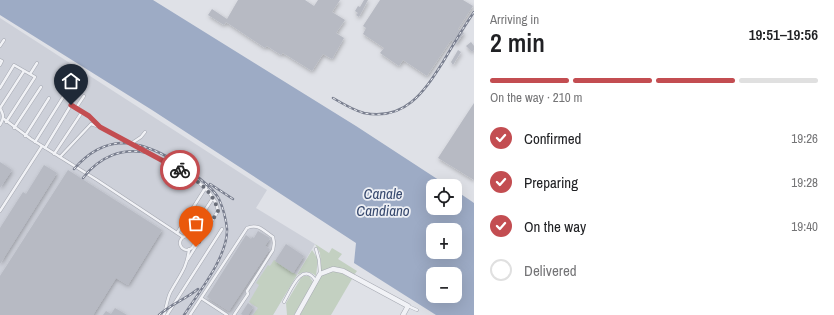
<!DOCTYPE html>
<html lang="en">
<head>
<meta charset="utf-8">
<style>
	:root { --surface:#fff; --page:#f2f2f2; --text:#202124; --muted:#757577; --line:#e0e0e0; --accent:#c34d51 }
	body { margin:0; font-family:"Archivo Narrow",sans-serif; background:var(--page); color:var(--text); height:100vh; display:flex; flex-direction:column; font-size:15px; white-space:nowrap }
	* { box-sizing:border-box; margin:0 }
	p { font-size:13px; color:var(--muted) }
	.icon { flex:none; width:22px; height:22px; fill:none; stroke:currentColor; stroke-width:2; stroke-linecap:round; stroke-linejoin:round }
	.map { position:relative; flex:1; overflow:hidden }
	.details { display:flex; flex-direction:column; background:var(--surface); width:360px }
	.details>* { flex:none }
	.fabs { position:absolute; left:426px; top:179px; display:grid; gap:8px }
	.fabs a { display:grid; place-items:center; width:36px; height:36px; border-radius:8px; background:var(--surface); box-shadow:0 4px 16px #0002; font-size:20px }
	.pin { position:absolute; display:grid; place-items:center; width:34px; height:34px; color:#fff; margin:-41px -17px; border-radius:50% 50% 50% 0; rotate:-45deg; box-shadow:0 0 4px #0007 }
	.pin .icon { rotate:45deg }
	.courier { position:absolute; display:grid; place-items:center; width:40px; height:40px; margin:-20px; border:3px solid #c34d51; border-radius:50%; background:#fff; color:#222; box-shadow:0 1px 5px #0007 }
	.headline em { font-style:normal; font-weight:600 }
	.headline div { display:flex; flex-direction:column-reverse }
	.headline { display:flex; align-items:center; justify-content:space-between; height:68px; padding:0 16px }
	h1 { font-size:26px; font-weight:600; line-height:30px }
	.bar { display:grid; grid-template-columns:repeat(4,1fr); gap:6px 4px; align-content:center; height:48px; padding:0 16px }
	.bar i { height:5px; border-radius:3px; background:var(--line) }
	.bar .active { background:var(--accent) }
	.bar p { grid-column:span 4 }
	ol { padding:0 16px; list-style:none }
	li { display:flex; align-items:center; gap:12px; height:44px }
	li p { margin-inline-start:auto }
	li .icon { padding:4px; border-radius:50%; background:var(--accent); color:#fff; stroke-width:4 }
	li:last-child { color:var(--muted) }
	li i { width:22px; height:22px; border:2px solid var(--line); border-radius:50% }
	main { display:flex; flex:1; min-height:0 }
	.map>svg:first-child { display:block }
	.built { fill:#cdd0d9 }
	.green { fill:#c3d0c1 }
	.water { fill:#9dabc5; fill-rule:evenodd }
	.building { fill:#b7bac3; filter:url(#shadow) }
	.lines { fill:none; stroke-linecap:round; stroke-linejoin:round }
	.service-casing { stroke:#a5a8b1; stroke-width:3.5 }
	.minor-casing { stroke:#a5a8b1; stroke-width:5.5 }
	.service { stroke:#f1f2f6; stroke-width:2.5 }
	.minor { stroke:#f1f2f6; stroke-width:4.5 }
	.rail-casing { stroke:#7a7f8f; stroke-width:2.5 }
	.rail { stroke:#eef0f5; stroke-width:1; stroke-dasharray:3; stroke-linecap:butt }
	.done { stroke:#696d78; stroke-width:4; stroke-dasharray:0 7.2 }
	.route { stroke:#c34d51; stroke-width:5 }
	.labels { text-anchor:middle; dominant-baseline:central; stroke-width:3.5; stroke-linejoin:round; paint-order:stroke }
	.water-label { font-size:15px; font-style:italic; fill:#37496e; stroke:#eef0f5 }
</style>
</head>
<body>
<main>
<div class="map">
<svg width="474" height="315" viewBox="0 0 474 315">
	<defs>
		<filter id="shadow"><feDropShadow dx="1" dy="2" stdDeviation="2" flood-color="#0004"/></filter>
	</defs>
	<rect width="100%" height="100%" fill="#dfe1e7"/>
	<polygon class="built" points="0,18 267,190 256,208 315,244 273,315 0,315"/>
	<g class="green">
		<path d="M 315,244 L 329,253 L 332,248 L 342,254 L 338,259 L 357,271 L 354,275 C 341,266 336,266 321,271 L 320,253 Z"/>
		<path d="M 312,250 L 318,259 L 316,276 C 310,271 304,271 297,275 L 273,315 L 253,315 L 258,308 L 249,302 L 259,285 L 256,283 L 268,265 L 270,266 L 274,260 L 297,275 Z"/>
		<polygon points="329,272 340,272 352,279 331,315 300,315 322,274"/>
		<polygon points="304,276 309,276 313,282 294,315 287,315 286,303 301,278"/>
	</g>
	<path class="water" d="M 0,0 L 153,0 L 356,126 L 448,186 L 433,186 L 433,208 L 455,208 L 455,190 L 474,203 L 474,315 L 436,315 L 354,263 L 356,243 L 152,110 L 0,15 ZM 433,230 L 455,230 L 455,252 L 433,252 ZM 433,274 L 455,274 L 455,296 L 433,296 Z"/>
	<g class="building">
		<polygon points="238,0 305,0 314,6 318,0 340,0 332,12 345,20 336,33 344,38 332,59 323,54 312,71 283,53 281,55 267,46 265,48 226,22 224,25 208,15 212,9 227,19"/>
		<polygon points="364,0 368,0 359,17 356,15 358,13 355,11 358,6 360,7"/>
		<polygon points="380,0 463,0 473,6 458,29 464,33 456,44 451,40 427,76 403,60 399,66 380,53 384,48 363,34 366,28 363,26"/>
		<polygon points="471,42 474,46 474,50 472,52 466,46"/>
		<polygon points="458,50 461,52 453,65 451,62"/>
		<polygon points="474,103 474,180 438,158"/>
		<polygon points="0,162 12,170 0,188"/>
		<polygon points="44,165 57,173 0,264 0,228 23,192 26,194"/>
		<polygon points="68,170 162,230 128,285 116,278 93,315 0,315 0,276"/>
		<polygon points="258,231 270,238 265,246 270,249 229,311 207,297 246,235 251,239 252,237 254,238"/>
		<polygon points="286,244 304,256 293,273 275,261"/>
		<polygon points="248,303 253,307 248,315 243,315 241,314"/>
		<polygon points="115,308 127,315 103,315 106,311 111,314"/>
	</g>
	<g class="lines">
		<defs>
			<g id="service">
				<polyline points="0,46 4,40"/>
				<polyline points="0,60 2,61 0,65"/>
				<polyline points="30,74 37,63"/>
				<polyline points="0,88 14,65 35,77 6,122"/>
				<polyline points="0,108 24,71"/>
				<path d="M 0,108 C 4,115 4,118 0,125"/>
				<polyline points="76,108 84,96"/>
				<polyline points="4,119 31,139 97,180 183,237"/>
				<polyline points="14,128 41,87"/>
				<polyline points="25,136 49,98"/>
				<polyline points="35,142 70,86"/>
				<polyline points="132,143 141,137 145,132"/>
				<polyline points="45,148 71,105 89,116 100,126"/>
				<polyline points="54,154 82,112"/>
				<polyline points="60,157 91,124 100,127 178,168 197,181 209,192 216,203 218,211 188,259"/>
				<polyline points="0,211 42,146"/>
				<polyline points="177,233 206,187"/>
				<polyline points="188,236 213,198"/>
				<circle cx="187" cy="243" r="7"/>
				<polyline points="316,249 319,260 320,273"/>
				<polyline points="201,298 227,315"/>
				<path d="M 284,302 C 290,292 302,259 316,281"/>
				<polyline points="408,306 417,310"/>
				<path d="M 164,315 C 166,308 167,300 170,293 C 179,276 187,269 189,249"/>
				<polyline points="167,315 222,229"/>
				<path d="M 190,315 L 247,228 C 258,223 264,231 273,237 L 274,243 L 273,250 L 247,291 L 248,294 L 234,315"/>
			</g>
			<polyline id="minor" points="297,315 320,274 333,269 343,271 408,306 403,315"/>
		</defs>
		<use href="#service" class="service-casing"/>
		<use href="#minor" class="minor-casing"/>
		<use href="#service" class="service"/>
		<use href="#minor" class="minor"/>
		<defs>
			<g id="rail">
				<path d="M 333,98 C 343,104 353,110 364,113 C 405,121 424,92 443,62 C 453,45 463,28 474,12"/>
				<path d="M 74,169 C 86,155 102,144 121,143 C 130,143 140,145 148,148 C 167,154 210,182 219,199 C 223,208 226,219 227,229 C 228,256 199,292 184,315"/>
				<path d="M 83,178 C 99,157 122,147 148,153"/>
				<polyline points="210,184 233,199"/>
				<path d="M 159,315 C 171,304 186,299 198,289"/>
			</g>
		</defs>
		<use href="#rail" class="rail-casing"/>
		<use href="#rail" class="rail"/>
	</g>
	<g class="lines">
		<path class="done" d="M 180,170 C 197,181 213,190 218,211 L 196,247"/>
		<polyline class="route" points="71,105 89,116 100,127 180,170"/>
	</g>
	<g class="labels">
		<g class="water-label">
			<text x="383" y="193">Canale<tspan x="383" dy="17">Candiano</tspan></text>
		</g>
	</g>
</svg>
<div class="fabs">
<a><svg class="icon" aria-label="locate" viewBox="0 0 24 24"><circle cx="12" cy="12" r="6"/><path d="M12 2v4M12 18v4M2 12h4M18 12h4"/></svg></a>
<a>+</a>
<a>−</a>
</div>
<div class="pin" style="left:196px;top:247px;background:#ea580c"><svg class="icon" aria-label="bag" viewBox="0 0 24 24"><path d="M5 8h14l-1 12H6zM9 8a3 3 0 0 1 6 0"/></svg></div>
<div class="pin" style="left:71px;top:105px;background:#1f2937"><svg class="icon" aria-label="home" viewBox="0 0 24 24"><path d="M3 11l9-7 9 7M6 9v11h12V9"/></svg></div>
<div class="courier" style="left:180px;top:170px"><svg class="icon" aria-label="bike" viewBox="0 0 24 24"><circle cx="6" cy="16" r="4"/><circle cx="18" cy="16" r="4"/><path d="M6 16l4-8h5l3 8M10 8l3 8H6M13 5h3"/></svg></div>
</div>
<section class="details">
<div class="headline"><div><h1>2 min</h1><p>Arriving in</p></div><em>19:51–19:56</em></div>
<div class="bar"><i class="active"></i><i class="active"></i><i class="active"></i><i></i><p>On the way · 210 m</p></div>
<ol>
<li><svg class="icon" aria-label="check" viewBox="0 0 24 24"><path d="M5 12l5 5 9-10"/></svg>Confirmed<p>19:26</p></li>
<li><svg class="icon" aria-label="check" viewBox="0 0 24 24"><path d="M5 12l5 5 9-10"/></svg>Preparing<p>19:28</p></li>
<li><svg class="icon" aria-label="check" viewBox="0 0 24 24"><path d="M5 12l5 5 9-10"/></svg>On the way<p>19:40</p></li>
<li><i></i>Delivered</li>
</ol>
</section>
</main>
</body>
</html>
